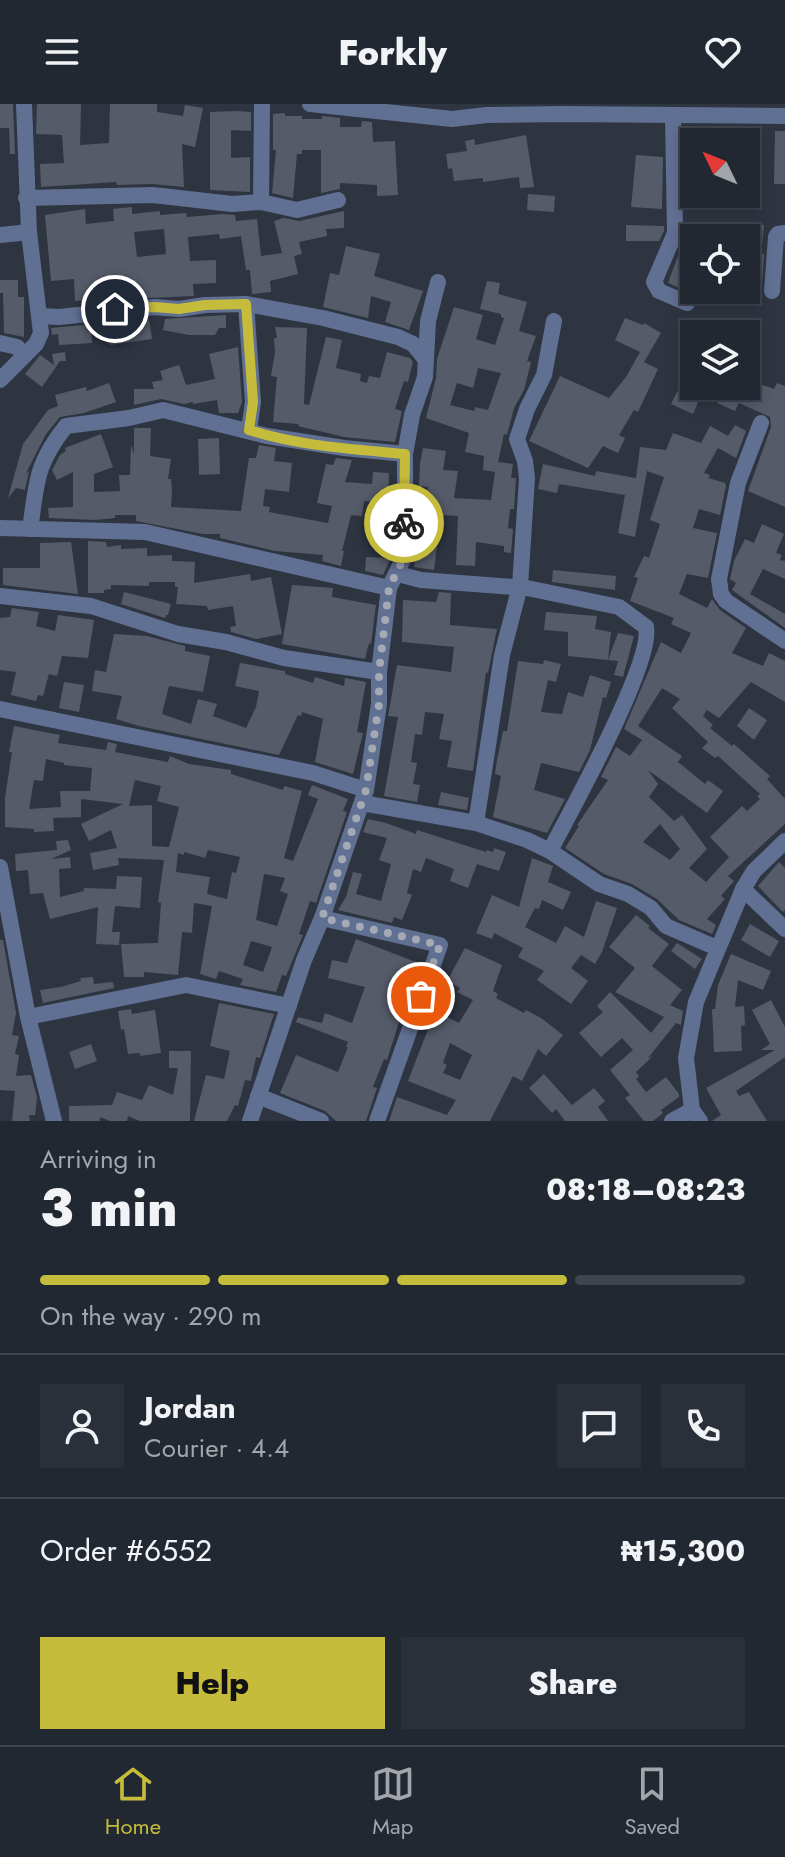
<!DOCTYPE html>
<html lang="en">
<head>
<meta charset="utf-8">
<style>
	:root { --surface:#222831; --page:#2a3039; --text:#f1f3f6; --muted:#a2a6ab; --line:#3f444d; --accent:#c6bc3c }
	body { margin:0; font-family:Jost,sans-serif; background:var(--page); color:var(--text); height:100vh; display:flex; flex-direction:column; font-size:30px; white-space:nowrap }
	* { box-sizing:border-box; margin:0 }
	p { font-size:26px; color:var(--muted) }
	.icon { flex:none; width:44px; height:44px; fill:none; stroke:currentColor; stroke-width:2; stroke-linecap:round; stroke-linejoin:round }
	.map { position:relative; height:1017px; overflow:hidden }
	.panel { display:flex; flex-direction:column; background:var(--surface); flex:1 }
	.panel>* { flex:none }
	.needle { width:52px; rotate:313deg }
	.controls { position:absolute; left:680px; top:24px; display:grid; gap:16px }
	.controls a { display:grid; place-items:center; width:80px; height:80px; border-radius:0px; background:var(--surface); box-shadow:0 4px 12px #0003,0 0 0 2px var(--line); font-size:40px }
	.pin { position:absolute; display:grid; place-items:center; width:68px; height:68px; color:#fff; margin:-34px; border:4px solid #fff; border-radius:50%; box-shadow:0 2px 8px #0007 }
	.courier { position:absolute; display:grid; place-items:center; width:80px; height:80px; margin:-40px; border:6px solid #c6bc3c; border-radius:50%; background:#fff; color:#222; box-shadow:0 2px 10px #0007 }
	.overview em { font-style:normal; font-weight:800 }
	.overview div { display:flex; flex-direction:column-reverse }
	.overview { display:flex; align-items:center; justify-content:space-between; height:136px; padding:0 40px }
	h1 { font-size:52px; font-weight:800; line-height:60px }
	.bar { display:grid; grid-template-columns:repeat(4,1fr); gap:12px 8px; align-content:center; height:96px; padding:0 40px }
	.bar i { height:10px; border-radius:6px; background:var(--line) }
	.bar .current { background:var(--accent) }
	.bar p { grid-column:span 4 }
	.line { display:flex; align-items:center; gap:20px; padding:0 40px; border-top:2px solid var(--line) }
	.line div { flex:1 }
	.round { display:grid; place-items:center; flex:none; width:84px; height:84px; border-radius:0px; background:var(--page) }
	.primary-button { display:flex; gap:16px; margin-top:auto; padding:16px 40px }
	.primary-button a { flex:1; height:92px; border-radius:0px; background:var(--accent); color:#111; font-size:32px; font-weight:800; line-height:92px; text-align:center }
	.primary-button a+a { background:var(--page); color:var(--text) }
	header { display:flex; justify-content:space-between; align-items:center; height:104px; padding:0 40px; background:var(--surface); font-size:36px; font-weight:800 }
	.tab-bar { display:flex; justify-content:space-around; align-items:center; height:112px; border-top:2px solid var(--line); background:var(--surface); font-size:22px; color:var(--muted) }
	.tab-bar a { display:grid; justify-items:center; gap:4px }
	.tab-bar .current { color:var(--accent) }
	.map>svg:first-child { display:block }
	.building { fill:#555b69; fill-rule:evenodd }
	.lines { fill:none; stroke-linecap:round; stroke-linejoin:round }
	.minor { stroke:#607092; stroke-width:16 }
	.done { stroke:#a4a9b3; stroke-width:8; stroke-dasharray:0 14.4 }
	.route { stroke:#c6bc3c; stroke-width:10 }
</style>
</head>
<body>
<header><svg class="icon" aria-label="menu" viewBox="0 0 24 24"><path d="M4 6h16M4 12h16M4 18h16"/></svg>Forkly<svg class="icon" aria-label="heart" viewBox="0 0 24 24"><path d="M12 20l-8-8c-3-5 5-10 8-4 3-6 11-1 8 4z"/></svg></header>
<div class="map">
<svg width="785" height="1017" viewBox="0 0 785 1017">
	<rect width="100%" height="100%" fill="#2e3541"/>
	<g class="building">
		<polygon points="0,0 13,0 15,50 10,50 9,24 0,24"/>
		<polygon points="37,0 81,0 80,41 109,39 110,0 157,0 157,8 183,12 185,1 203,4 195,43 182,40 184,83 153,80 117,81 116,78 41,83 40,60 64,59 62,31 36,30"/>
		<polygon points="235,7 251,8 251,27 231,26 231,54 250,53 250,88 210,86 210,8"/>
		<polygon points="285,9 285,12 302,12 302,15 322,15 322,12 340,14 340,23 361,23 362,17 372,18 373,38 395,37 398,91 377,92 377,81 340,79 340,85 321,89 321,46 302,46 302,50 297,50 293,94 272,89 276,46 273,46 273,10"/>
		<polygon points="775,27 785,27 785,80 774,80"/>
		<polygon points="526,31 534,83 520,84 519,73 483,78 483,74 454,77 452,64 448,65 446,50 467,47 465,37 474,35 475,41"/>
		<polygon points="636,51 663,53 662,105 631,103"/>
		<polygon points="528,90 555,92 554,108 527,106"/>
		<path d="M 132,103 L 132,110 L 160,107 L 160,111 L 186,109 L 187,113 L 223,110 L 235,111 L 236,117 L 257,115 L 261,152 L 282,149 L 274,117 L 284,114 L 299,117 L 344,107 L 344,124 L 326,125 L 327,132 L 299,138 L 302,150 L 294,152 L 298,170 L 270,177 L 271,188 L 252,190 L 250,166 L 246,166 L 241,132 L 220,135 L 219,130 L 188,133 L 190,157 L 216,156 L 216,179 L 193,180 L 194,192 L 75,197 L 74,175 L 51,177 L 45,111 L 85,105 L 86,120 L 114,117 L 113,105 ZM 164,125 L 166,150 L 137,153 L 134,128 Z"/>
		<polygon points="741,119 764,121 761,150 764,150 761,196 746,194 746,134 740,134"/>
		<polygon points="626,121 664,122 664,127 659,137 626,137"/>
		<polygon points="686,122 720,131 720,134 694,134 694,190 668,179 685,133"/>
		<polygon points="346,142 380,150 374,172 423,187 409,226 385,218 391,198 371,192 368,214 323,203 330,169 339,171"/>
		<polygon points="0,176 18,176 18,193 24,193 24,233 4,229 3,189 0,189"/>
		<path d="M 487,177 L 500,179 L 498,190 L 527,198 L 519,227 L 536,232 L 527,257 L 531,258 L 524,286 L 514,304 L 507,331 L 504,330 L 498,358 L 513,360 L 511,374 L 516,374 L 514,405 L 510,405 L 508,424 L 513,425 L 511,449 L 504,448 L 504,442 L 476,438 L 475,462 L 456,461 L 458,412 L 425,410 L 428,383 L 419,382 L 420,360 L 423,344 L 446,347 L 443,366 L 458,367 L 454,394 L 491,396 L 495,368 L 483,366 L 484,352 L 465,348 L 469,329 L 426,314 L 436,274 L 437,255 L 454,203 L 483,211 L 476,235 L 495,241 L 504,214 L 501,213 L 501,210 L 480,205 ZM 478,264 L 501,269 L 488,306 L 475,303 L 474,307 L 450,301 L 457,279 L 473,284 Z"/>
		<polygon points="226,211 226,224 219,224 215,231 189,231 163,226 165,215"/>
		<polygon points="625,214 643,221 644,219 661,229 644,258 658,265 638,308 634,306 619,331 625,334 618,349 603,342 588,364 529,337 560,272 609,294 626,273 640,248 615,236"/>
		<polygon points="149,215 152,235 110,241 108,219 118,218 119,224 137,222 136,216"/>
		<polygon points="94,220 91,221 92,239 59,241 58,230 52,231 51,224"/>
		<polygon points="275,223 307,224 304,300 309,301 326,233 342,236 336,264 361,270 360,277 367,279 369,272 380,274 387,248 410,254 413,258 408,278 404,277 395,305 402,307 395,338 344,333 298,322 299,320 273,318 277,273 271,272 275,248 274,234 277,234"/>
		<polygon points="238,243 242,298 238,309 219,309 217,296 193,300 193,298 184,300 161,295 134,301 134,285 154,285 152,278 163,276 160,267 179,261 186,281 215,275 209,250"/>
		<polygon points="65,248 66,257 60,257 42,283 25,270 40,251 54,261 52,250"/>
		<polygon points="694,255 694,282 705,282 693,310 671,300"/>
		<polygon points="746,275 774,285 777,279 785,282 785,403 748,387 771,323 770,313 739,299 735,307 717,299 726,282 746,282"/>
		<polygon points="109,279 116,298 84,309 60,313 46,330 26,369 29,367 25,386 16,384 8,394 23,340 48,306 58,302 55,291 86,283 87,287"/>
		<path d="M 735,321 L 746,327 L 736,354 L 718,344 L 704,369 L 710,371 L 708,374 L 725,379 L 726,382 L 720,411 L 699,405 L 693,424 L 717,429 L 708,474 L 687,470 L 679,490 L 707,504 L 712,495 L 720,506 L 746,524 L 732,549 L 763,562 L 769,549 L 785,557 L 785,598 L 751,578 L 719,614 L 707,606 L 703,612 L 713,621 L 710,624 L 732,642 L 734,640 L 770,672 L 767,675 L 785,695 L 785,720 L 728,772 L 734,777 L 721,792 L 725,795 L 707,815 L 716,821 L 712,830 L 679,816 L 657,795 L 632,780 L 604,770 L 565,744 L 579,722 L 577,721 L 608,676 L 601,673 L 616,643 L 630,652 L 642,636 L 624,625 L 661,538 L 681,549 L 691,529 L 671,520 L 674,514 L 630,497 L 638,474 L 634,473 L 644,452 L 649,454 L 660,420 L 650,416 L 664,373 L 647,367 L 635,433 L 618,429 L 625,391 L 559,380 L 557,389 L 538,385 L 543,360 L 595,372 L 596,367 L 636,374 L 640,343 L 666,346 L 673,329 L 701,339 L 710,322 L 728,332 ZM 662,584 L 680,595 L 672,604 L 708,638 L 702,644 L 715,654 L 718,652 L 760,690 L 757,692 L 760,695 L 747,707 L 742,702 L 710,733 L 729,753 L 706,778 L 689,764 L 707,745 L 682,711 L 674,717 L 649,693 L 658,680 L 648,666 L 707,709 L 723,687 L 708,676 L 705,680 L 678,658 L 682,652 L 638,622 ZM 660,720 L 680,745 L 670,756 L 643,738 Z"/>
		<polygon points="134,324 151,324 150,352 171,355 168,375 171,375 172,387 171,403 241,407 249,354 256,354 259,341 276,344 274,357 292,359 289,388 265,385 263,402 270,403 269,408 328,419 332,402 317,399 326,360 333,361 336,354 352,356 345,378 372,380 373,368 389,369 388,398 364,397 362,412 351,411 342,447 344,447 341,462 322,457 323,451 275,447 220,434 220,430 203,430 136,417 136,411 115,411 115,414 95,416 49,414 48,404 73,403 73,368 57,376 52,366 60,351 66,347 65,344 101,330 113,363 94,370 94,388 120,387 119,371 130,371 131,341 134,350"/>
		<polygon points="219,334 220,370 199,371 198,335"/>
		<polygon points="762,420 784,430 776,449 782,451 780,456 785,457 785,475 763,465 750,490 785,510 785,524 732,486 736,479 730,475 734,457 745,435 754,439"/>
		<polygon points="88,437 106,438 107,443 121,441 121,445 147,444 147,452 172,451 172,457 195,458 194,479 250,470 251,477 271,473 282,530 256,535 231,528 230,523 236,522 233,502 208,506 207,502 176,500 178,483 175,483 175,478 149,478 149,482 111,481 111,485 104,486 104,489 88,489"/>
		<polygon points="71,438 78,490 3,481 3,464 40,464 40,439"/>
		<polygon points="417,440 437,442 434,466 414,463"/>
		<polygon points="366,453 391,454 383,471 365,467"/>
		<polygon points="553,466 616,472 615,486 552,478"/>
		<polygon points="292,481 333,484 332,493 376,501 371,540 369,539 365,555 282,540"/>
		<polygon points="124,488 171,500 168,511 166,511 165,514 121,500"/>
		<polygon points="439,488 451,489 450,521 497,525 488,569 486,568 473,667 447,663 452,637 439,635 444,610 425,608 422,631 415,630 411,658 417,659 413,680 420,681 417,698 384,692 398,613 388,612 397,561 451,568 454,543 402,538 403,496 436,498"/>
		<polygon points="12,504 39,508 36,522 55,527 58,511 94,516 88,554 62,552 57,572 49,570 43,592 38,591 36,597 11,591 16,568 0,566 0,514 10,513"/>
		<polygon points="546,508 597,512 595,525 611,528 608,556 568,552 568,528 544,526"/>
		<polygon points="618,529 634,532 623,573 614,571 618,557 608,556"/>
		<polygon points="114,530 147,532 185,542 185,547 210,552 203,588 169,582 162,610 191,620 198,595 217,600 213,612 246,624 256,603 259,587 235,582 240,559 285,567 285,570 313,579 315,573 344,582 345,574 366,578 357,628 363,629 353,670 315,658 323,615 302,608 301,612 298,611 279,651 139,622 116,615 122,592 92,587 95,566 106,568"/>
		<polygon points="544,556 561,560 556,578 548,576 541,608 562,610 568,588 583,593 590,571 611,578 606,594 603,593 590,646 579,668 541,659 534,686 565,695 547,729 493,713 501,672 495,670 497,656 503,627 507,627 518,557 543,560"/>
		<polygon points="64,578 84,581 79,608 59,604"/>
		<polygon points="749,604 767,616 754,636 737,622"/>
		<path d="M 14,622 L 60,631 L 58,639 L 106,646 L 108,638 L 117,640 L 115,648 L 168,658 L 170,652 L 189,660 L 231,666 L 231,670 L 283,686 L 284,682 L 302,687 L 284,754 L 293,757 L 318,695 L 308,691 L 312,681 L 348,695 L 343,707 L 347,708 L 316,799 L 310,797 L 299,830 L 303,831 L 286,872 L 282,871 L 276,888 L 240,881 L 243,875 L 219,867 L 216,875 L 200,870 L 212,802 L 194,799 L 192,829 L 182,828 L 178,871 L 144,868 L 144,873 L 124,873 L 121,840 L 158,839 L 161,799 L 158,798 L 164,756 L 118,754 L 119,761 L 93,766 L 90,749 L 117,744 L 111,726 L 89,737 L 81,720 L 123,700 L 81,695 L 81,713 L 53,714 L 54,727 L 34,728 L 34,725 L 5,723 L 5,694 L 12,648 L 9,648 ZM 46,655 L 64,659 L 64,661 L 92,664 L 90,687 L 60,687 L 61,703 L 29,705 L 34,676 L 43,677 ZM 135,676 L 161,682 L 157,697 L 179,703 L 169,743 L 152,742 L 152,701 L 129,702 ZM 208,746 L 240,753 L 236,769 L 232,768 L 227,795 L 207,790 L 210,773 L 176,768 L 178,749 L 184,751 L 184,748 L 205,754 ZM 264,770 L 285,774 L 280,787 L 288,790 L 277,822 L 256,816 ZM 251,837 L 272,843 L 263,868 L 243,861 Z"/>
		<polygon points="441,688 469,694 467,706 438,701"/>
		<polygon points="368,715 386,719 416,730 417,726 486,748 487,746 493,748 494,744 506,748 499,767 477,760 468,784 450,777 454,765 426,754 421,768 413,765 407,789 412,791 402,816 394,813 392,819 338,806 346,793 353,768 362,770 356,790 381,797 391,760 379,756 387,734 363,728"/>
		<polygon points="68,736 71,746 51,755 70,753 71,764 59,765 60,793 84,787 84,784 116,785 117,772 142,773 140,804 115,802 112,828 120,828 119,841 96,840 98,803 50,815 43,789 30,790 28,766 16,767 15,750 57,746 56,737"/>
		<polygon points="532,754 553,762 548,778 571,788 563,806 542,796 539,805 535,804 525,823 556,839 565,822 584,833 596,797 617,804 602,848 595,860 581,851 571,864 588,877 571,900 537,876 544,867 518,853 523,844 494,829 492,835 476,829 492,791 519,803"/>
		<polygon points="779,758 785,764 785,806 783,808 758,782"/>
		<polygon points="636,811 650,822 648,824 669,840 652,862 682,886 670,901 683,907 681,921 676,919 648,954 653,952 636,968 639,972 636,975 646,988 666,973 679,990 679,993 661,1006 663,1009 653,1017 644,1017 625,994 630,991 610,966 633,946 622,934 601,953 579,929 603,908 597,902 610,888 651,929 664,913 615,888 635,864 609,843"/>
		<polygon points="750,820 779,837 770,853 741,836"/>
		<polygon points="356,835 421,860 408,897 406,896 387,956 384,955 373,983 377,984 366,1017 336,1017 325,1007 280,989 296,951 338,968 348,943 346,943 348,938 296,918 298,913 322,919 325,909 352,919 365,883 328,874 332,856 347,859"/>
		<polygon points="0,836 3,836 16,909 12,931 19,932 15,950 19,951 16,972 31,971 37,993 35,1011 29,1011 30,1017 12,1017 15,987 0,986"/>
		<polygon points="677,839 702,855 695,865 671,847"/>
		<path d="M 465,844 L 502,861 L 493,887 L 498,890 L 496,894 L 524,909 L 526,906 L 541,914 L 563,931 L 546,952 L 538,945 L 522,977 L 513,972 L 490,1017 L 389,1017 L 397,993 L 447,1011 L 456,996 L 408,977 L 435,907 L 459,919 L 473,896 L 457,888 L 460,884 L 447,877 ZM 450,939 L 472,951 L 460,976 L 443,969 L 447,961 L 443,959 Z"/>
		<polygon points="731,850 771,867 763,886 738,876 735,903 744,902 745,921 741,922 742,947 714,948 712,905 715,905 718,881"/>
		<polygon points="93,873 94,880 113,878 114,884 43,899 40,886 61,883 81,877 80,874"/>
		<polygon points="771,896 785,923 785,953 736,987 739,992 749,988 767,1017 712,1017 721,1011 706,984 775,946 761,946 770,940 752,906"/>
		<polygon points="219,899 274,910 273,913 260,954 256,953 251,977 245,976 238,1002 235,1001 227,1017 194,1017 206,971 224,975 230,947 210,942"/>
		<polygon points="131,905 132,910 155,906 161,949 140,952 140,949 128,950 124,925 121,926 118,907"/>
		<polygon points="91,940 97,957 75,965 69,948"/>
		<polygon points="169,947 191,947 190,1017 140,1017 128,1012 127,1017 110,1017 100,1013 100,1017 69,1017 69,1002 112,1001 117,988 142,996 149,981 173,991 178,964 169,964"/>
		<polygon points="544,970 572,1001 594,984 605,997 598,1003 608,1017 565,1017 556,1005 552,1009 529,984"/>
	</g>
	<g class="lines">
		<g class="minor">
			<polyline points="310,0 452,15 487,11 562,10 785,12"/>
			<polyline points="673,12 675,129 654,178 659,187 687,199"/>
			<polyline points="26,94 153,91 232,100 261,98 297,106 338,96"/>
			<polyline points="261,98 262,0"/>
			<polyline points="0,131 29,128"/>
			<polyline points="772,187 776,133 778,130 785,129"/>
			<polyline points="246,200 253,298 249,326"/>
			<polyline points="41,212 59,213 154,203 179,205 205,201 246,200 323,214 398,233 413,240 426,256"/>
			<polyline points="0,239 17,243 24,251"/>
			<polyline points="0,276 36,240 41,229 29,128 24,0"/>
			<polyline points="761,319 738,379 719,475 721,490 726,497 785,537"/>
			<polyline points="0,424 145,428 389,484"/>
			<path d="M 30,425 C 37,379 35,361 66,322 L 129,314 L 163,306 L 267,332 L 344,344 L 405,350"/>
			<path d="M 398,470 L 421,476 L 527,484 L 619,503 L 646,523 C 654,558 570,708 550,747"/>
			<polyline points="0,492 91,502 178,530 226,538 284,554 379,568"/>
			<polyline points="0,605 313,669 366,686"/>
			<polyline points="362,699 476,719 527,736 550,747 599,780 628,790 651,804 666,822 717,844"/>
			<polyline points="476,719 502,551 520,482 527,374 525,357 517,335 527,305 544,271 554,217"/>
			<polyline points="0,763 28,913 54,1017"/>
			<polyline points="743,785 785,825"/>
			<polyline points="322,814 440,841 377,1017"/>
			<polyline points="28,913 186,881 289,902"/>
			<polyline points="258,992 321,1017"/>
			<polyline points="250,1017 304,856 322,814 366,686 379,600 379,568 389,484 405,451 405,350 412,311 425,273 428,217 438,178"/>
			<polyline points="672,1017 692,1006"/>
			<polyline points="700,1017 692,1006 686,954 696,898 743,785 754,767 785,737"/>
		</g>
	</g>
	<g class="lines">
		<polyline class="done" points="404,419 405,451 389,484 379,568 379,600 366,686 322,814 440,841 421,892"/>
		<path class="route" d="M 115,205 L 154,203 L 179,205 L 205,201 L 246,200 L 253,298 L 249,326 C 298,342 353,345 405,350 L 404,419"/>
	</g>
</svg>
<div class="controls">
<a><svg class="needle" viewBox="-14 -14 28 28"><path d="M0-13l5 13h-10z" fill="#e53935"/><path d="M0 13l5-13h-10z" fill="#a2a6ab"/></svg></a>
<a><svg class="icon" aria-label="locate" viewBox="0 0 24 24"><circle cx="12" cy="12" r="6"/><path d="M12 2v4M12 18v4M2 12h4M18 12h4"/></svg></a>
<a><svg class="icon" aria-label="layers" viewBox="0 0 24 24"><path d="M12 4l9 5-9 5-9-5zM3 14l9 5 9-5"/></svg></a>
</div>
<div class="pin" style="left:421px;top:892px;background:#ea580c"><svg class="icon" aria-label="bag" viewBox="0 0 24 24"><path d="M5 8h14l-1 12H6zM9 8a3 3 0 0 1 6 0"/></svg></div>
<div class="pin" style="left:115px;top:205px;background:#1f2937"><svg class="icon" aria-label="home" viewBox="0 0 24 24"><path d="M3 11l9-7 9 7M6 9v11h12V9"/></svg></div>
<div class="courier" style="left:404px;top:419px"><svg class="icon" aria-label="bike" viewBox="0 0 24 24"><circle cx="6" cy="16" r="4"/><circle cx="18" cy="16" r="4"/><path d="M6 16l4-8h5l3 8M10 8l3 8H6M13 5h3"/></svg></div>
</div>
<section class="panel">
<div class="overview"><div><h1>3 min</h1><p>Arriving in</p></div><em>08:18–08:23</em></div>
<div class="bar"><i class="current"></i><i class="current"></i><i class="current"></i><i></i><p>On the way · 290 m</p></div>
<div class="line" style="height:144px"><a class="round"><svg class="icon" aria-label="person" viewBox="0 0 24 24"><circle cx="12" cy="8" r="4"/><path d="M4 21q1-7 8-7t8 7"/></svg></a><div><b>Jordan</b><p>Courier · 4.4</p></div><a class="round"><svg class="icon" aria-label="chat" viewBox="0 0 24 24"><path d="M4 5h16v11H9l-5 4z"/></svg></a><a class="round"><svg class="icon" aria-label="phone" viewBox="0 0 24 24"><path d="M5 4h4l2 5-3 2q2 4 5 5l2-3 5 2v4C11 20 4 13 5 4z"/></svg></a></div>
<div class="line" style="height:104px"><div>Order #6552</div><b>₦15,300</b></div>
<div class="primary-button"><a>Help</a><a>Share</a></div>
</section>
<nav class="tab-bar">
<a class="current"><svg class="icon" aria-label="home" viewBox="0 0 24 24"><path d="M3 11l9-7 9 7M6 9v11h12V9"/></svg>Home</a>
<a><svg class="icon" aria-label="map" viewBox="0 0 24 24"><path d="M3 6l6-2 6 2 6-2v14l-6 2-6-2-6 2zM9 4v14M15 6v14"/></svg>Map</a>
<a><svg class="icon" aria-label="saved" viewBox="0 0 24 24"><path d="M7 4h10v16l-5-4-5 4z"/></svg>Saved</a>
</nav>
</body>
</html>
